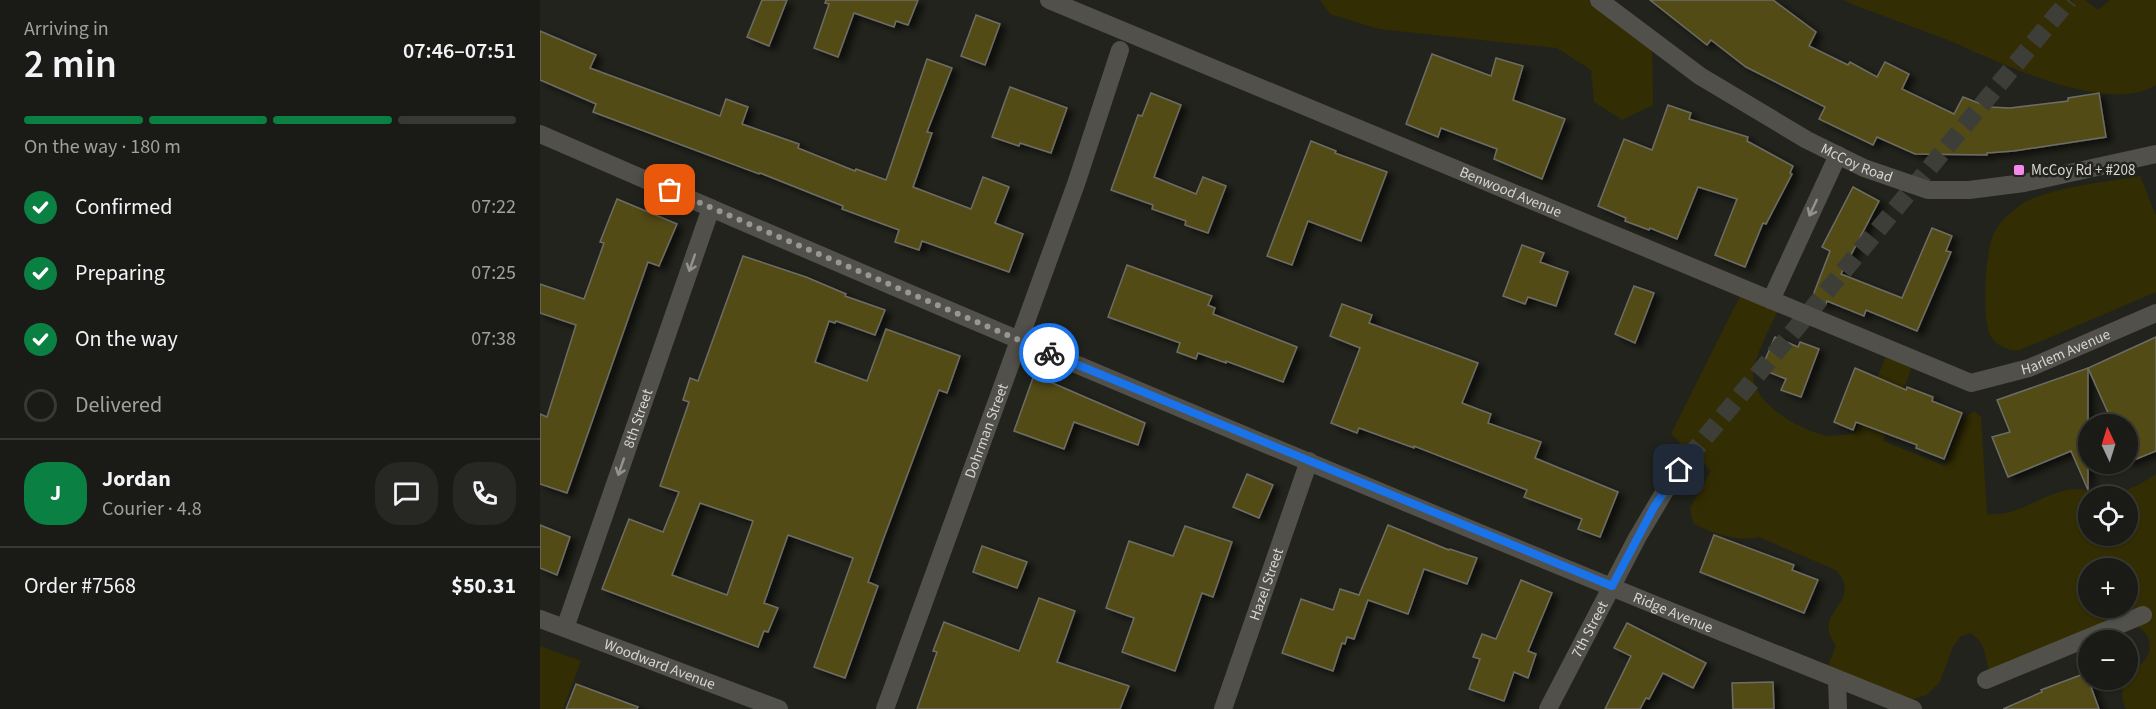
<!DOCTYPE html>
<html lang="en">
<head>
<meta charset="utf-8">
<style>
	:root { --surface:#1a1a16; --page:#272723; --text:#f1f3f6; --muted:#9fa1a1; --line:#383835; --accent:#0b8043 }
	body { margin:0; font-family:"Source Sans 3",sans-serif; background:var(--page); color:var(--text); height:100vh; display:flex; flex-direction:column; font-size:22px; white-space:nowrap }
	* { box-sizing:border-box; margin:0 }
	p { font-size:20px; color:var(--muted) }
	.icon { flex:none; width:33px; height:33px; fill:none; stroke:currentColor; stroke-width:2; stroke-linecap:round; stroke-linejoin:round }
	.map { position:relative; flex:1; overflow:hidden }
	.details { display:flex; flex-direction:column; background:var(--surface); width:540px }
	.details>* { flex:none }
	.needle { width:39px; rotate:356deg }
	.tools { position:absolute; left:1538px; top:414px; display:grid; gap:12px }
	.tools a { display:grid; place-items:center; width:60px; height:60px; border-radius:50%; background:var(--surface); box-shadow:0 2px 4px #0004,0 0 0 2px var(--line); font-size:30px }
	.pin { position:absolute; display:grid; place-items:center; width:51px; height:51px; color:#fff; margin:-26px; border-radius:12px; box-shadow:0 3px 9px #0006 }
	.courier { position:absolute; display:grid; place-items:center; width:60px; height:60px; margin:-30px; border:4px solid #1a73e8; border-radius:50%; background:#fff; color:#222; box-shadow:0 2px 8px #0007 }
	.head em { font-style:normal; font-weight:600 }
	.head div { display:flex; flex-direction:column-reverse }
	.head { display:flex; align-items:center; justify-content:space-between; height:102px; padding:0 24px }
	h1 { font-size:39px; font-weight:600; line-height:45px }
	.bar { display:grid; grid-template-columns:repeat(4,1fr); gap:9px 6px; align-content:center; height:72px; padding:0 24px }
	.bar i { height:8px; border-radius:4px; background:var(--line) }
	.bar .current { background:var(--accent) }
	.bar p { grid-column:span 4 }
	.line { display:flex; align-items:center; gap:15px; padding:0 24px; border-top:2px solid var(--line) }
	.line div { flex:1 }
	.round { display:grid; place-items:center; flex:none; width:63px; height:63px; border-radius:24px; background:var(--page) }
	ol { padding:0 24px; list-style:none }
	li { display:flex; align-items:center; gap:18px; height:66px }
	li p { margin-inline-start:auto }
	li .icon { padding:6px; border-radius:50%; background:var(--accent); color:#fff; stroke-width:4 }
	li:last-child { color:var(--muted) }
	li i { width:33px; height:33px; border:3px solid var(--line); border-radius:50% }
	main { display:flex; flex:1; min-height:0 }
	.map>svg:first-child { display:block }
	.green { fill:#332d03; fill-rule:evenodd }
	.building { fill:#534c19; stroke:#6d6c65; stroke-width:1.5; fill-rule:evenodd; filter:url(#shadow) }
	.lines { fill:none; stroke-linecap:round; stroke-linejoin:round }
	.minor-tunnel { stroke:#3e3e38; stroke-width:18; stroke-dasharray:18 9; stroke-linecap:butt }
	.minor { stroke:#51504a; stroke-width:18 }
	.oneway { stroke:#94938e }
	.done { stroke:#989793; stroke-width:6; stroke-dasharray:0 10.8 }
	.route { stroke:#1a73e8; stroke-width:8 }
	.poi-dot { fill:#f788eb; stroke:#23231d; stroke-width:2 }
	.labels { text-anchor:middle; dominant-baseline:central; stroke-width:5; stroke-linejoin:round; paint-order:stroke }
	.street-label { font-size:15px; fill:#d7d6d2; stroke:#23231d }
	.poi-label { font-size:15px; fill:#d7d6d2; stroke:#23231d; text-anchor:start }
</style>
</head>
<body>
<main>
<section class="details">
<div class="head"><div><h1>2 min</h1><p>Arriving in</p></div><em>07:46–07:51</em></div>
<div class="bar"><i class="current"></i><i class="current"></i><i class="current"></i><i></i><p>On the way · 180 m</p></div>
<ol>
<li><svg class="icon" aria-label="check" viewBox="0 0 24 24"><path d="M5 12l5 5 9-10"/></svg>Confirmed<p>07:22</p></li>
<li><svg class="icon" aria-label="check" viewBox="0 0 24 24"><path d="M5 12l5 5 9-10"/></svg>Preparing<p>07:25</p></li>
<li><svg class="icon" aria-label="check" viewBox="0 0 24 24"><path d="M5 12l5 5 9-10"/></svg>On the way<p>07:38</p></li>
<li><i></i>Delivered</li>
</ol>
<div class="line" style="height:108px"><b class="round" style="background:var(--accent);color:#fff">J</b><div><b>Jordan</b><p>Courier · 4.8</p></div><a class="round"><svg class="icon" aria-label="chat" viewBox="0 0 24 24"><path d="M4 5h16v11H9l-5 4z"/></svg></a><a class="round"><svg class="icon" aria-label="phone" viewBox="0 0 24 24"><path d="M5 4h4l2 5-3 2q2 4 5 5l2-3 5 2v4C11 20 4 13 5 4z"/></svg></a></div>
<div class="line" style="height:78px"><div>Order #7568</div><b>$50.31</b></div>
</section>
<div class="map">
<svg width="1616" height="709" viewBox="0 0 1616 709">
	<defs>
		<filter id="shadow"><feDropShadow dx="6" dy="4" stdDeviation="3" flood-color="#0009"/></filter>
	</defs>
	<rect width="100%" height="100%" fill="#23231d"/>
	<g class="green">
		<polygon points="780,0 1056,0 1112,43 1113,105 1082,120 1054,102 1051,70 1017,48 839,29 790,14"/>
		<path d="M 1304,0 L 1545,0 L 1558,10 L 1570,0 L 1616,0 L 1616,85 C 1566,116 1457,61 1408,40 C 1377,28 1345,17 1314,5 Z"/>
		<path d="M 1600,176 L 1616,216 L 1616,292 L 1480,350 C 1467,352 1451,343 1448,329 C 1443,307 1445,253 1454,233 C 1459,222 1470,213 1479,206 C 1503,188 1568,182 1600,176 Z"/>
		<path d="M 1203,290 L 1240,306 C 1233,322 1213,359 1213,375 C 1213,403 1258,429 1283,435 C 1293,437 1304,435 1315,433 L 1348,351 L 1374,362 L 1343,441 L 1405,466 L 1422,419 L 1434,411 L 1441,417 L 1447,514 C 1478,517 1498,496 1527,490 C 1539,488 1552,491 1564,493 C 1584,495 1600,484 1616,474 L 1616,709 L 1586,709 C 1581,700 1581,689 1585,680 L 1587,680 L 1588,671 C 1593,668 1602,665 1605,660 C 1616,644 1607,630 1592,623 L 1450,676 C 1446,660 1446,641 1430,633 L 1420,637 L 1413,647 L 1399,683 L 1386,695 L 1365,702 L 1286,671 L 1296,646 C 1294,642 1290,637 1289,632 C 1284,608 1321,599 1296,570 L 1219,537 C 1195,542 1174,534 1153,523 L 1150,508 L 1171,471 L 1131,434 ZM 1548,496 L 1587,496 L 1587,536 L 1548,536 ZM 1548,568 L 1587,568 L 1587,608 L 1548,608 Z"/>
		<polygon points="0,646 41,661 23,709 0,709"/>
	</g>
	<g class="building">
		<polygon points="222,0 247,0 229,46 207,37"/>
		<polygon points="286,0 378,0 368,25 356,21 354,27 314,13 298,57 274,48 289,4 285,3"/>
		<polygon points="1110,0 1233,0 1276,32 1269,46 1308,65 1310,62 1337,77 1345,62 1369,74 1362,89 1414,114 1423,97 1449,107 1470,108 1528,101 1528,98 1559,93 1566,137 1474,151 1447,153 1447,155 1375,154 1337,137 1333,145 1279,119 1285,107 1206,67 1171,40 1167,45"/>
		<polygon points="436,15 460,24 445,65 421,56"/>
		<polygon points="0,31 56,55 50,68 180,116 186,99 208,107 202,124 259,144 258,148 315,171 316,169 346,180 387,59 412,68 387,132 392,133 373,187 431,209 443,177 469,187 455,223 483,234 469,272 382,241 379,250 355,242 359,230 302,209 303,206 220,173 219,174 53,112 56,104 0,80"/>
		<polygon points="892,54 951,76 956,58 983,66 973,100 1025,119 1002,179 954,159 957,149 901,128 898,137 866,124"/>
		<polygon points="470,87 527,108 511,153 480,143 479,146 452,137"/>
		<polygon points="611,93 641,105 614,177 656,194 663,177 686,186 668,233 645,225 646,221 612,209 613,205 571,190 598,115 602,116"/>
		<polygon points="1128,105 1151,113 1149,119 1208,137 1207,141 1253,166 1250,173 1252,174 1226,224 1223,223 1205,267 1175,255 1197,199 1158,187 1137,239 1110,228 1109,230 1085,221 1086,218 1058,206 1084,139 1112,150"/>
		<polygon points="771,141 796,151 795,153 847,172 821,241 768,221 752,265 727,256"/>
		<polygon points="1313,187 1339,201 1301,274 1362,298 1392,228 1412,236 1406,251 1411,252 1377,331 1326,310 1324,316 1287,301 1286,304 1272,298 1290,251 1282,247"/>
		<polygon points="77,199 137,224 119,266 108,262 27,493 0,484 0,414 7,417 36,325 0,313 0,284 44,299 64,243 60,242"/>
		<polygon points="982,245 1004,253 1000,262 1028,272 1016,306 988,297 985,304 963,296"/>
		<path d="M 203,256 L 266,277 L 306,294 L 305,296 L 345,310 L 335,335 L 296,321 L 295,323 L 289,321 L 275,362 L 327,381 L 346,329 L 420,356 L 407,393 L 399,390 L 343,540 L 328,582 L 338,586 L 305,678 L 274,667 L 313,558 L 248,535 L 224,603 L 238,608 L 228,632 L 224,631 L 218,647 L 62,589 L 89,519 L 123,532 L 139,492 L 120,486 L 149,402 L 143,400 L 150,378 L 158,381 ZM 160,503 L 213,521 L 187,595 L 132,575 Z"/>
		<polygon points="587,265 672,296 668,305 675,308 673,314 757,347 743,382 686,361 686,363 658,353 656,359 637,352 640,343 568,317"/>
		<polygon points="1094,286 1114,293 1095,343 1075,334"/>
		<polygon points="802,304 832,315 829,323 938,363 922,403 951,414 948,423 1001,442 995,458 1078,492 1060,537 1038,529 1042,519 984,497 987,490 874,446 874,448 819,428 817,433 791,423 820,348 790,336"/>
		<polygon points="1235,337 1258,347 1260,342 1279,349 1261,397 1241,390 1246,379 1221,369"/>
		<polygon points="1616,337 1616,451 1589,462 1587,456 1587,424 1573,424 1548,368"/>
		<polygon points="1315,368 1366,390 1367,387 1393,397 1392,401 1422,413 1404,459 1376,448 1377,445 1316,422 1313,430 1294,422"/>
		<polygon points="1548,368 1548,490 1531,451 1468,477 1452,437 1470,432 1457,400"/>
		<polygon points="494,375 605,423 598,445 534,422 524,449 474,431"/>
		<polygon points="707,474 733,485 719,518 693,507"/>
		<polygon points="0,525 30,537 17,575 0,568"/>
		<polygon points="848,525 909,550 910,549 937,558 927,584 884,569 868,614 828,600 814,639 807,637 805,644 802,643 793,671 742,653 761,599 793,610 800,589 819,595"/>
		<polygon points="645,526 692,542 673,597 662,593 635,671 582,652 594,618 566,608 589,541 633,556"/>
		<polygon points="1174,535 1254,565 1252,570 1278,580 1264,613 1160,572"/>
		<polygon points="442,546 487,562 477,588 433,572"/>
		<polygon points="981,580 1012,593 988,651 996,654 988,678 974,672 964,701 929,689 940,659 933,657 942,634 956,639"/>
		<polygon points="499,598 535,611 517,662 589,686 580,709 377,709 397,652 393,651 404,622 479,651"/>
		<polygon points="1087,623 1166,663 1153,688 1123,673 1109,699 1106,698 1100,709 1065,709 1091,656 1074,648"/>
		<polygon points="1546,673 1559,709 1463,709 1502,692 1501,690"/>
		<polygon points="1233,682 1234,709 1193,709 1192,683"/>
		<polygon points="36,684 98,707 97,709 26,709"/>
	</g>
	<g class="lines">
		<polyline class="minor-tunnel" points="1148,458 1529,0"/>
		<g class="minor">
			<path id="s1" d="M 509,0 L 1431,383 L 1489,368 L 1616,313"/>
			<path id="s2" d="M 1059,0 L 1160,76 L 1267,140 L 1324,168 L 1388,190 L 1429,190 L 1484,183 L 1616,154"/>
			<path id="s3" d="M 0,134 C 455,332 912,525 1373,709"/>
			<polyline points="1231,300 1298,155"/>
			<path id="s4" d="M 0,619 L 239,709"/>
			<path id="s5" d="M 25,628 L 171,208"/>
			<polyline points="1297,679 1298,709"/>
			<polyline points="1446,680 1603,615"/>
			<path id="s6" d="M 345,709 L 536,184 L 580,50"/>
			<path id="s7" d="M 683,709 L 769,461"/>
			<path id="s8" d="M 1008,709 L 1097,538 L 1132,479 L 1148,458"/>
		</g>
	</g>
	<defs><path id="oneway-shaft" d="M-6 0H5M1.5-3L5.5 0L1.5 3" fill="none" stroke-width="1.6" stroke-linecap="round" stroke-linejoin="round" transform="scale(1.5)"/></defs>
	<g class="oneway">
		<use href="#oneway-shaft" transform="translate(1273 208) rotate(115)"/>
		<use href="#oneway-shaft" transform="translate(152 263) rotate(109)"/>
		<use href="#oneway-shaft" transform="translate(81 467) rotate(109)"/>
	</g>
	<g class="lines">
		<polyline class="done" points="130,190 509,353"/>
		<polyline class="route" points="509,353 1072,586 1114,507 1139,470"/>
	</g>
	<rect class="poi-dot" x="1473" y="164" width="12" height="12" rx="3"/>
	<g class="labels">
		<g class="street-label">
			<text stroke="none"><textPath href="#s2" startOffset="306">McCoy Road</textPath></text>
			<text stroke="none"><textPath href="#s1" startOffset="500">Benwood Avenue</textPath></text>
			<text stroke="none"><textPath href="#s1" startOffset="1098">Harlem Avenue</textPath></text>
			<text stroke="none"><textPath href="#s5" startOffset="222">8th Street</textPath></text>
			<text stroke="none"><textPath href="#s6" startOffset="296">Dohrman Street</textPath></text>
			<text stroke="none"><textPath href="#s7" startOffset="132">Hazel Street</textPath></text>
			<text stroke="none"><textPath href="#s3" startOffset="1230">Ridge Avenue</textPath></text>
			<text stroke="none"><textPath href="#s8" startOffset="90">7th Street</textPath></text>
			<text stroke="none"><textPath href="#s4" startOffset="128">Woodward Avenue</textPath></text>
		</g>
		<g class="poi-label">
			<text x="1491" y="170">McCoy Rd + #208</text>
		</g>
	</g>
</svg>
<div class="tools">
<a><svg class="needle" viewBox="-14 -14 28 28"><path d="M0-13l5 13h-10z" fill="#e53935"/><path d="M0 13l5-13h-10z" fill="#9fa1a1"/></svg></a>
<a><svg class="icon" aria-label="locate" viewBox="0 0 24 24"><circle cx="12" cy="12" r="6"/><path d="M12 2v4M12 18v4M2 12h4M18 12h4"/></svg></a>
<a>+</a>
<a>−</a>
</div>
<div class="pin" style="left:130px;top:190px;background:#ea580c"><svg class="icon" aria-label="bag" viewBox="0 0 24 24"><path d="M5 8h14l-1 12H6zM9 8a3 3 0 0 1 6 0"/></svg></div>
<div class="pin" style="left:1139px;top:470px;background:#1f2937"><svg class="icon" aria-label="home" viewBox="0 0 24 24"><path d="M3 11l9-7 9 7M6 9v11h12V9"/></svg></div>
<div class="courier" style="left:509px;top:353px"><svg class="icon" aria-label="bike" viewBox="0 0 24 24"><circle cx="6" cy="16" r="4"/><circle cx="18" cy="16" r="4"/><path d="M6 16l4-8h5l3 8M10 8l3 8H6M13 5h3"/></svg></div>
</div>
</main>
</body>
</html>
